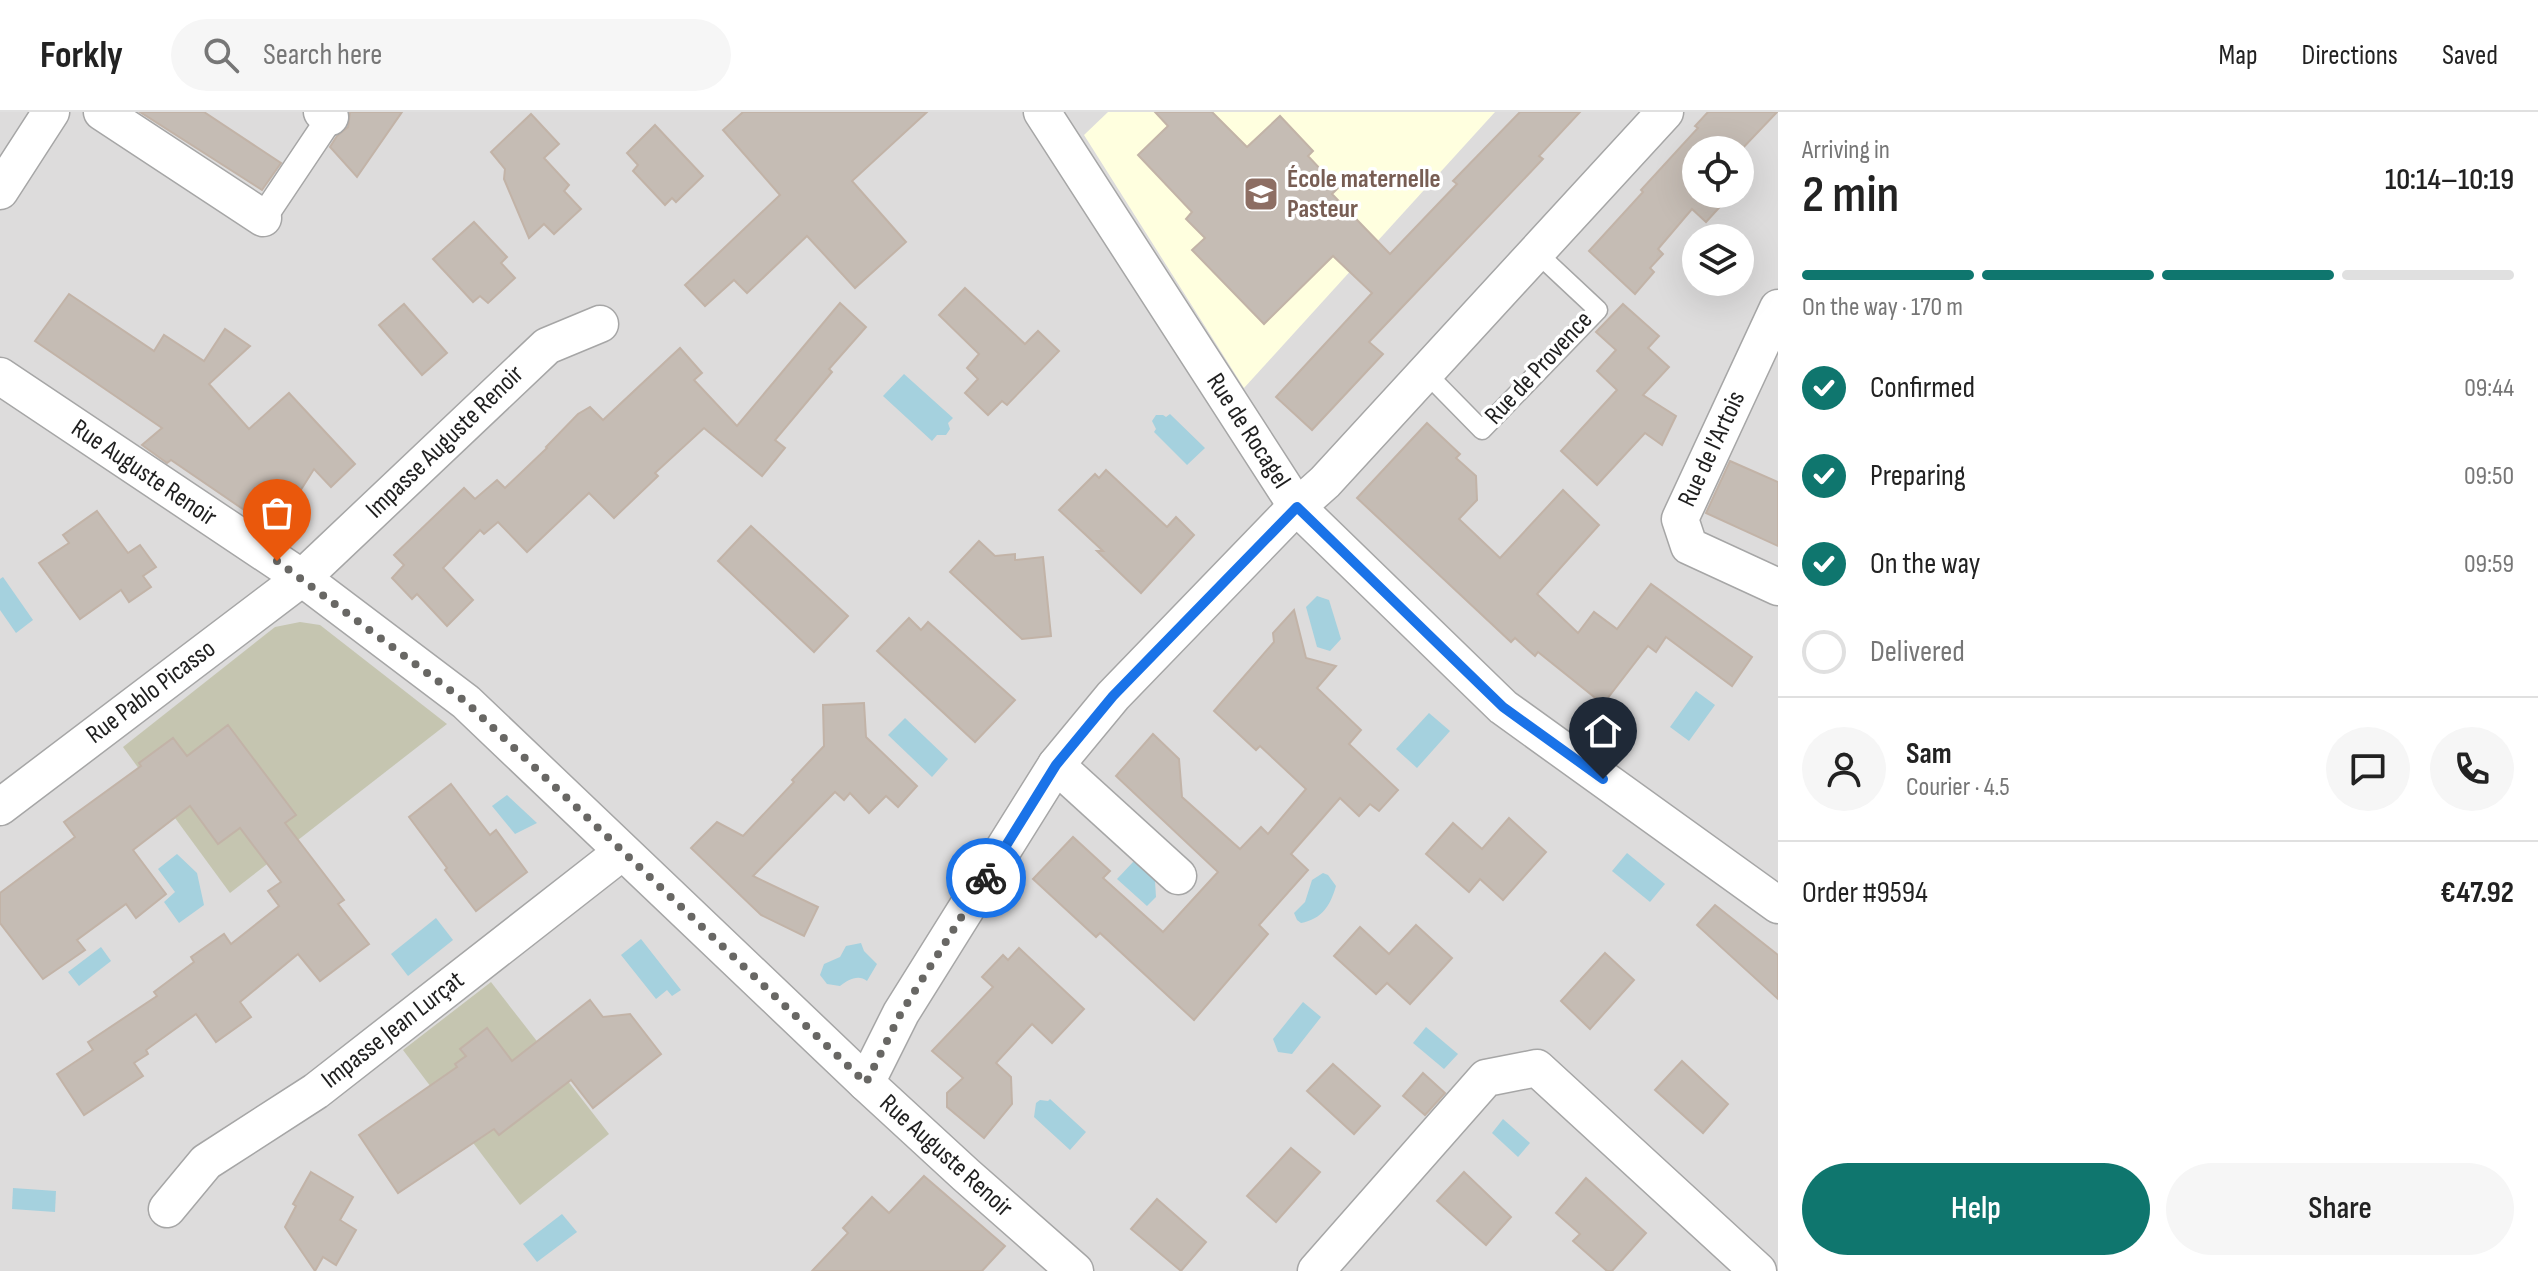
<!DOCTYPE html>
<html lang="en">
<head>
<meta charset="utf-8">
<style>
	:root { --surface:#fff; --page:#f6f6f6; --text:#222; --muted:#767676; --line:#e0e0e0; --accent:#0f766e }
	body { margin:0; font-family:"Sofia Sans Condensed",sans-serif; background:var(--page); color:var(--text); height:100vh; display:flex; flex-direction:column; font-size:30px; white-space:nowrap }
	* { box-sizing:border-box; margin:0 }
	p { font-size:26px; color:var(--muted) }
	.icon { flex:none; width:44px; height:44px; fill:none; stroke:currentColor; stroke-width:2; stroke-linecap:round; stroke-linejoin:round }
	.map { position:relative; flex:1; overflow:hidden }
	.drawer { display:flex; flex-direction:column; background:var(--surface); width:760px }
	.drawer>* { flex:none }
	.buttons { position:absolute; left:1682px; top:24px; display:grid; gap:16px }
	.buttons a { display:grid; place-items:center; width:72px; height:72px; border-radius:50%; background:var(--surface); box-shadow:0 8px 32px #0002; font-size:40px }
	.pin { position:absolute; display:grid; place-items:center; width:68px; height:68px; color:#fff; margin:-82px -34px; border-radius:50% 50% 50% 0; rotate:-45deg; box-shadow:0 0 8px #0007 }
	.pin .icon { rotate:45deg }
	.courier { position:absolute; display:grid; place-items:center; width:80px; height:80px; margin:-40px; border:6px solid #1a73e8; border-radius:50%; background:#fff; color:#222; box-shadow:0 2px 10px #0007 }
	.head em { font-style:normal; font-weight:600 }
	.head div { display:flex; flex-direction:column-reverse }
	.head { display:flex; align-items:center; justify-content:space-between; height:136px; padding:0 24px }
	h1 { font-size:52px; font-weight:600; line-height:60px }
	.bar { display:grid; grid-template-columns:repeat(4,1fr); gap:12px 8px; align-content:center; height:96px; padding:0 24px }
	.bar i { height:10px; border-radius:6px; background:var(--line) }
	.bar .current { background:var(--accent) }
	.bar p { grid-column:span 4 }
	.line { display:flex; align-items:center; gap:20px; padding:0 24px; border-top:2px solid var(--line) }
	.line div { flex:1 }
	.round { display:grid; place-items:center; flex:none; width:84px; height:84px; border-radius:42px; background:var(--page) }
	ol { padding:0 24px; list-style:none }
	li { display:flex; align-items:center; gap:24px; height:88px }
	li p { margin-inline-start:auto }
	li .icon { padding:8px; border-radius:50%; background:var(--accent); color:#fff; stroke-width:4 }
	li:last-child { color:var(--muted) }
	li i { width:44px; height:44px; border:4px solid var(--line); border-radius:50% }
	.button { display:flex; gap:16px; margin-top:auto; padding:16px 24px }
	.button a { flex:1; height:92px; border-radius:48px; background:var(--accent); color:#fff; font-size:32px; font-weight:600; line-height:92px; text-align:center }
	.button a+a { background:var(--page); color:var(--text) }
	header { display:flex; align-items:center; gap:48px; box-sizing:border-box; height:112px; padding:0 40px; background:var(--surface); border-bottom:2px solid var(--line) }
	header strong { font-size:38px }
	nav { display:flex; gap:44px; margin-inline-start:auto; font-size:28px }
	.search { width:560px; height:72px; background:var(--page); display:flex; align-items:center; gap:20px; box-sizing:border-box; padding:0 28px; border-radius:44px; color:var(--muted); font-size:30px }
	main { display:flex; flex:1; min-height:0 }
	.map>svg:first-child { display:block }
	.residential { fill:#dddcdc; fill-rule:evenodd }
	.education { fill:#ffffdf }
	.construction { fill:#c5c5b0 }
	.water { fill:#a5d1de }
	.building { fill:#c5bcb4; stroke:#c2b3a7; stroke-width:2 }
	.lines { fill:none; stroke-linecap:round; stroke-linejoin:round }
	.service-casing { stroke:#a6a6a6; stroke-width:21 }
	.pedestrian-casing { stroke:#a6a6a6; stroke-width:29 }
	.minor-casing { stroke:#a6a6a6; stroke-width:39 }
	.service { stroke:#fff; stroke-width:18 }
	.pedestrian { stroke:#fff; stroke-width:26 }
	.minor { stroke:#fff; stroke-width:36 }
	.done { stroke:#686764; stroke-width:8; stroke-dasharray:0 14.4 }
	.route { stroke:#1a73e8; stroke-width:10 }
	.labels { text-anchor:middle; dominant-baseline:central; stroke-width:7; stroke-linejoin:round; paint-order:stroke }
	.education-label { font-size:26px; font-weight:bold; fill:#785e54; stroke:#fff; text-anchor:start }
	.street-label { font-size:26px; fill:#1f1f1f; stroke:#fff }
</style>
</head>
<body>
<header>
<strong>Forkly</strong>
<div class="search"><svg class="icon" aria-label="search" viewBox="0 0 24 24"><circle cx="10" cy="10" r="6"/><path d="M15 15l6 6"/></svg>Search here</div>
<nav><a>Map</a><a>Directions</a><a>Saved</a></nav>
</header>
<main>
<div class="map">
<svg width="1778" height="1159" viewBox="0 0 1778 1159">
	<rect width="100%" height="100%" fill="#f0ece5"/>
	<path class="residential" d="M 0,0 L 1778,0 L 1778,1159 L 0,1159 ZM 1696,38 L 1740,38 L 1740,82 L 1696,82 ZM 1696,126 L 1740,126 L 1740,170 L 1696,170 Z"/>
	<polygon class="education" points="1108,0 1495,0 1244,276 1084,23"/>
	<g class="construction">
		<polygon points="300,510 320,513 447,612 230,781 123,635 275,515"/>
		<polygon points="491,870 609,1022 520,1093 403,938"/>
	</g>
	<g class="water">
		<polygon points="904,262 953,306 948,311 950,317 946,323 937,323 932,329 883,284"/>
		<polygon points="1170,302 1205,336 1187,353 1154,320 1156,317 1152,309 1156,303 1163,303 1166,305"/>
		<polygon points="3,465 33,508 16,521 0,498 0,467"/>
		<polygon points="1317,484 1329,488 1341,527 1330,539 1317,535 1306,495"/>
		<polygon points="1696,579 1715,593 1689,629 1670,615"/>
		<polygon points="1429,601 1450,619 1417,656 1396,637"/>
		<polygon points="905,606 948,647 932,665 888,623"/>
		<polygon points="507,683 537,711 515,722 492,694"/>
		<polygon points="1627,741 1665,772 1650,790 1612,759"/>
		<polygon points="177,742 197,761 204,793 179,811 164,790 175,780 158,757"/>
		<polygon points="1134,749 1155,769 1156,785 1147,794 1117,767"/>
		<path d="M 1323,761 L 1328,763 L 1336,774 C 1330,794 1322,807 1301,811 L 1297,808 L 1294,801 L 1305,790 L 1312,768 Z"/>
		<polygon points="436,806 453,828 408,864 391,842"/>
		<polygon points="641,827 681,878 672,884 667,878 656,887 621,843"/>
		<path d="M 861,831 L 864,839 L 877,852 L 867,869 C 858,862 848,868 840,874 L 827,872 L 820,863 L 824,852 L 840,845 L 846,834 Z"/>
		<polygon points="101,835 111,849 79,874 68,860"/>
		<polygon points="1303,890 1321,905 1292,942 1278,940 1273,927"/>
		<polygon points="1426,915 1458,942 1444,957 1413,931"/>
		<polygon points="1050,987 1086,1020 1070,1038 1034,1005 1036,991 1040,988 1048,989"/>
		<polygon points="1503,1007 1530,1031 1518,1045 1492,1021"/>
		<polygon points="13,1076 56,1079 55,1100 12,1097"/>
		<polygon points="562,1102 577,1120 537,1150 523,1132"/>
	</g>
	<g class="building">
		<polygon points="140,0 204,0 281,51 262,78"/>
		<polygon points="350,0 402,0 357,65 330,35 337,24 348,15"/>
		<polygon points="743,0 927,0 852,69 906,130 855,176 807,124 747,181 734,168 705,194 685,173 780,83 723,18"/>
		<polygon points="1155,0 1212,0 1247,35 1280,4 1313,39 1308,44 1338,76 1332,82 1390,142 1457,72 1453,69 1520,0 1580,0 1539,44 1543,47 1369,230 1383,242 1312,318 1276,285 1372,181 1333,144 1264,212 1192,138 1205,126 1186,107 1192,100 1138,43 1168,14"/>
		<polygon points="1708,0 1777,0 1740,39 1696,38 1696,82 1722,82 1727,87 1706,110 1692,97 1658,137 1663,142 1650,156 1654,160 1635,182 1589,139 1643,80 1641,78 1698,16 1695,14"/>
		<polygon points="531,2 559,32 544,46 569,73 564,79 581,97 554,122 544,112 529,126 504,67 505,57 491,40"/>
		<polygon points="655,13 703,64 676,90 672,86 665,93 633,59 638,53 627,41"/>
		<polygon points="474,110 507,145 501,151 515,166 488,191 480,184 473,190 433,147"/>
		<polygon points="965,176 1025,232 1038,219 1059,239 1007,293 1002,289 988,303 965,281 978,267 967,256 979,242 939,203"/>
		<polygon points="69,182 154,239 164,223 204,249 225,217 250,234 209,272 249,317 289,281 355,352 331,375 314,357 275,419 171,348 167,351 142,333 162,316 35,229"/>
		<polygon points="840,191 866,215 829,257 832,260 775,328 785,336 762,364 704,316 655,361 658,364 614,406 589,381 527,440 498,410 484,422 480,418 443,456 473,488 447,514 417,482 412,487 392,466 404,453 394,443 464,376 475,387 497,368 505,376 547,336 546,335 578,302 590,295 603,308 680,236 702,261 694,268 737,314"/>
		<polygon points="404,192 447,241 422,263 379,213"/>
		<polygon points="1623,192 1659,224 1648,236 1669,255 1643,283 1676,304 1662,333 1645,321 1597,373 1561,339 1617,278 1597,259 1616,238 1596,220"/>
		<polygon points="1427,311 1460,342 1456,346 1476,364 1477,388 1459,407 1500,446 1563,378 1599,413 1537,482 1578,521 1594,500 1617,517 1651,472 1752,545 1732,574 1666,525 1656,540 1648,534 1603,592 1538,540 1535,544 1515,526 1511,530 1357,386"/>
		<polygon points="1730,349 1778,370 1778,434 1706,401"/>
		<polygon points="1106,358 1167,415 1176,405 1194,423 1141,481 1097,439 1103,439 1059,398 1095,362 1099,366"/>
		<polygon points="97,399 128,441 140,433 156,455 143,464 151,475 129,490 121,478 80,507 39,451 69,431 63,423"/>
		<polygon points="751,414 848,504 814,540 718,449"/>
		<polygon points="979,429 995,444 1015,442 1015,448 1043,445 1051,524 1022,527 950,460"/>
		<polygon points="1294,498 1306,546 1336,554 1317,576 1361,618 1349,632 1398,678 1379,699 1370,692 1359,704 1340,686 1291,742 1308,758 1259,813 1268,822 1194,908 1100,821 1096,825 1033,767 1073,725 1110,759 1103,766 1163,820 1218,760 1116,664 1153,622 1179,647 1182,685 1240,737 1261,715 1268,722 1306,677 1260,634 1256,638 1214,599 1274,530 1273,521"/>
		<polygon points="909,506 921,518 928,510 1015,588 975,630 877,539"/>
		<polygon points="864,591 866,625 917,674 898,695 886,684 869,701 850,681 844,688 835,680 753,764 818,795 804,824 761,803 691,736 717,710 743,724 794,670 792,668 824,634 823,593"/>
		<polygon points="228,613 296,703 285,711 344,788 338,792 369,832 320,869 298,842 240,890 251,905 216,930 196,902 146,938 148,942 134,951 143,964 84,1003 57,962 93,938 88,930 157,884 154,880 194,850 191,845 224,822 231,832 279,794 268,779 281,770 240,716 218,732 190,694 133,738 166,782 136,806 126,792 77,828 85,838 43,867 0,811 0,781 75,725 64,710 141,654 139,651 173,626 187,644"/>
		<polygon points="451,672 490,723 496,718 527,760 476,799 445,758 447,756 409,705"/>
		<polygon points="1509,706 1546,740 1503,788 1480,767 1469,780 1426,742 1453,711 1482,737"/>
		<polygon points="1715,793 1778,843 1778,887 1697,813"/>
		<polygon points="1416,813 1452,846 1410,892 1387,871 1376,882 1334,844 1360,815 1389,842"/>
		<polygon points="1019,836 1084,897 1052,931 1032,912 996,951 1011,965 1012,992 984,1026 947,995 947,981 963,966 932,939 993,875 982,865 1003,843 1008,848"/>
		<polygon points="1605,841 1634,868 1590,917 1561,889"/>
		<polygon points="590,888 603,905 630,902 661,942 593,996 571,968 499,1023 494,1017 398,1081 359,1023 457,955 455,952 466,944 460,937 487,916 512,949"/>
		<polygon points="1682,949 1728,992 1703,1021 1655,978"/>
		<polygon points="1333,952 1380,994 1354,1022 1307,979"/>
		<polygon points="1423,961 1445,981 1425,1003 1403,984"/>
		<polygon points="1291,1036 1320,1060 1276,1110 1247,1084"/>
		<polygon points="311,1060 353,1085 340,1108 356,1118 336,1153 323,1145 315,1159 285,1115 296,1094 293,1092"/>
		<polygon points="1464,1060 1511,1105 1486,1133 1437,1089"/>
		<polygon points="924,1064 1005,1134 982,1159 812,1159 848,1121 843,1116 872,1085 889,1101"/>
		<polygon points="1586,1066 1646,1121 1612,1159 1607,1159 1573,1129 1580,1122 1556,1101"/>
		<polygon points="1157,1087 1206,1130 1181,1159 1131,1117"/>
	</g>
	<g class="lines">
		<defs>
			<polyline id="service" points="1426,261 1482,318 1598,198 1536,140"/>
			<polyline id="pedestrian" points="263,106 334,0"/>
			<g id="minor">
				<polyline points="102,0 263,106"/>
				<polyline points="322,0 330,5"/>
				<polyline points="1042,0 1297,395 1503,595 1778,793"/>
				<polyline points="0,79 51,0"/>
				<polyline points="1778,196 1680,407 1689,434 1778,475"/>
				<polyline points="0,264 302,466 466,590 866,971 966,1063 1075,1159"/>
				<polyline points="1056,653 1178,764"/>
				<polyline points="0,695 302,466 547,234 600,212"/>
				<polyline points="866,971 901,901 1056,653 1113,584 1286,405 1325,370 1665,0"/>
				<polyline points="167,1097 206,1050 316,979 622,740"/>
				<polyline points="1316,1159 1486,966 1537,956 1758,1159"/>
			</g>
		</defs>
		<use href="#service" class="service-casing"/>
		<use href="#pedestrian" class="pedestrian-casing"/>
		<use href="#minor" class="minor-casing"/>
		<use href="#service" class="service"/>
		<use href="#pedestrian" class="pedestrian"/>
		<use href="#minor" class="minor"/>
	</g>
	<g class="lines">
		<polyline class="done" points="277,449 466,590 866,971 901,901 986,766"/>
		<polyline class="route" points="986,766 1056,653 1113,584 1297,395 1503,595 1603,667"/>
	</g>
	<defs>
		<symbol id="school-square" viewBox="-11 -11 22 22"><rect x="-9" y="-9" width="18" height="18" rx="4" fill="#8d6e63" stroke="#fff"/><path d="M0-5L7-2L0 1L-7-2ZM-4 1L0 2.5L4 1V4Q0 6-4 4Z" fill="#fff"/></symbol>
	</defs>
	<g fill-rule="evenodd">
		<use href="#school-square" x="1241" y="62" width="40" height="40"/>
	</g>
	<g class="labels">
		<g class="education-label">
			<text x="1287" y="67">École maternelle<tspan x="1287" dy="30">Pasteur</tspan></text>
		</g>
		<g class="street-label">
			<text transform="translate(1539 256) rotate(-47)">Rue de Provence</text>
			<text transform="translate(1248 319) rotate(57)">Rue de Rocagel</text>
			<text transform="translate(445 330) rotate(-44)">Impasse Auguste Renoir</text>
			<text transform="translate(1712 337) rotate(-65)">Rue de l'Artois</text>
			<text transform="translate(144 361) rotate(34)">Rue Auguste Renoir</text>
			<text transform="translate(151 580) rotate(-37)">Rue Pablo Picasso</text>
			<text transform="translate(393 918) rotate(-38)">Impasse Jean Lurçat</text>
			<text transform="translate(946 1044) rotate(42)">Rue Auguste Renoir</text>
		</g>
	</g>
</svg>
<div class="buttons">
<a><svg class="icon" aria-label="locate" viewBox="0 0 24 24"><circle cx="12" cy="12" r="6"/><path d="M12 2v4M12 18v4M2 12h4M18 12h4"/></svg></a>
<a><svg class="icon" aria-label="layers" viewBox="0 0 24 24"><path d="M12 4l9 5-9 5-9-5zM3 14l9 5 9-5"/></svg></a>
</div>
<div class="pin" style="left:277px;top:449px;background:#ea580c"><svg class="icon" aria-label="bag" viewBox="0 0 24 24"><path d="M5 8h14l-1 12H6zM9 8a3 3 0 0 1 6 0"/></svg></div>
<div class="pin" style="left:1603px;top:667px;background:#1f2937"><svg class="icon" aria-label="home" viewBox="0 0 24 24"><path d="M3 11l9-7 9 7M6 9v11h12V9"/></svg></div>
<div class="courier" style="left:986px;top:766px"><svg class="icon" aria-label="bike" viewBox="0 0 24 24"><circle cx="6" cy="16" r="4"/><circle cx="18" cy="16" r="4"/><path d="M6 16l4-8h5l3 8M10 8l3 8H6M13 5h3"/></svg></div>
</div>
<section class="drawer">
<div class="head"><div><h1>2 min</h1><p>Arriving in</p></div><em>10:14–10:19</em></div>
<div class="bar"><i class="current"></i><i class="current"></i><i class="current"></i><i></i><p>On the way · 170 m</p></div>
<ol>
<li><svg class="icon" aria-label="check" viewBox="0 0 24 24"><path d="M5 12l5 5 9-10"/></svg>Confirmed<p>09:44</p></li>
<li><svg class="icon" aria-label="check" viewBox="0 0 24 24"><path d="M5 12l5 5 9-10"/></svg>Preparing<p>09:50</p></li>
<li><svg class="icon" aria-label="check" viewBox="0 0 24 24"><path d="M5 12l5 5 9-10"/></svg>On the way<p>09:59</p></li>
<li><i></i>Delivered</li>
</ol>
<div class="line" style="height:144px"><a class="round"><svg class="icon" aria-label="person" viewBox="0 0 24 24"><circle cx="12" cy="8" r="4"/><path d="M4 21q1-7 8-7t8 7"/></svg></a><div><b>Sam</b><p>Courier · 4.5</p></div><a class="round"><svg class="icon" aria-label="chat" viewBox="0 0 24 24"><path d="M4 5h16v11H9l-5 4z"/></svg></a><a class="round"><svg class="icon" aria-label="phone" viewBox="0 0 24 24"><path d="M5 4h4l2 5-3 2q2 4 5 5l2-3 5 2v4C11 20 4 13 5 4z"/></svg></a></div>
<div class="line" style="height:104px"><div>Order #9594</div><b>€47.92</b></div>
<div class="button"><a>Help</a><a>Share</a></div>
</section>
</main>
</body>
</html>
